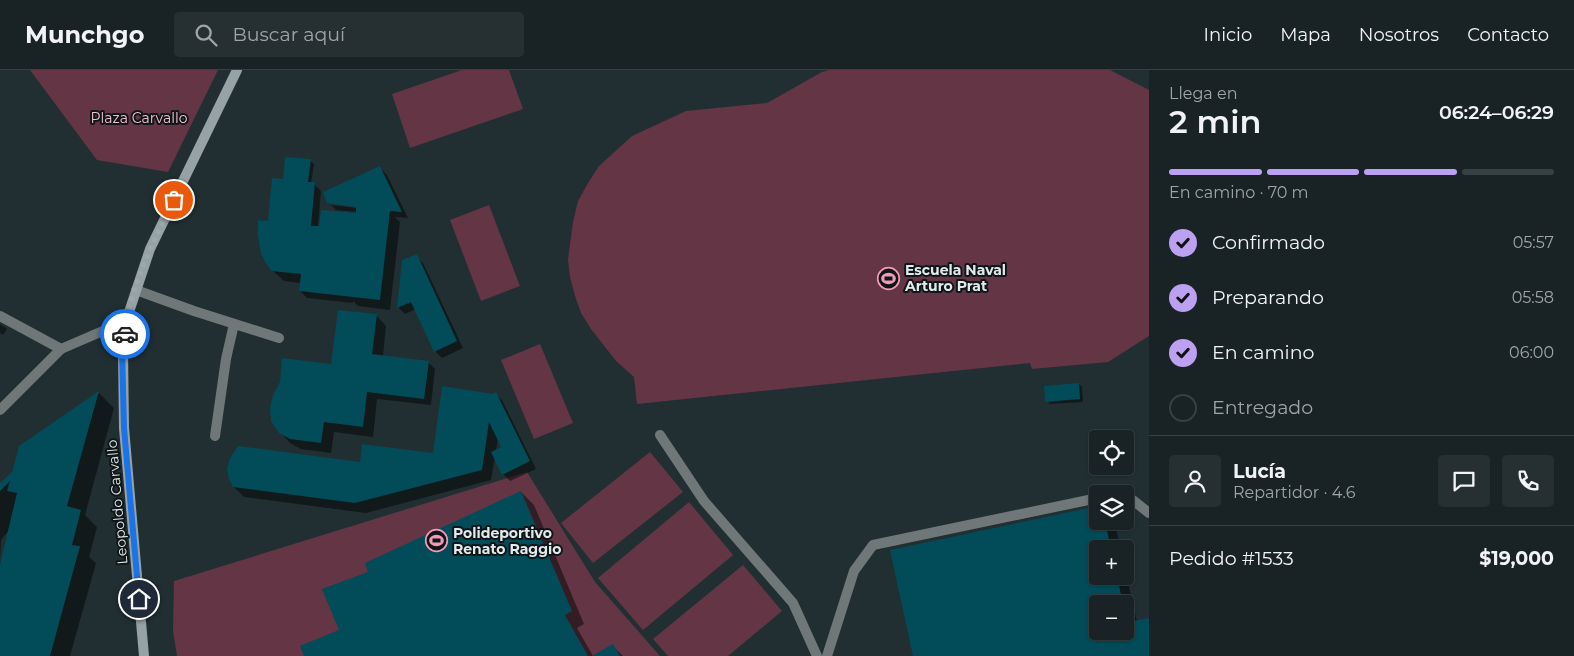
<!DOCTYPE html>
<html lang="es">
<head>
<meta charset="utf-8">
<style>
	:root { --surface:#192326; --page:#262f32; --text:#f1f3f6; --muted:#9fa4a7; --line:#374043; --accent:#bca0f2 }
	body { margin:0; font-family:Montserrat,sans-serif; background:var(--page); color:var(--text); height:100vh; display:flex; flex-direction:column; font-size:19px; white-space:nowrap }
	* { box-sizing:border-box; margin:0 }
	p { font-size:16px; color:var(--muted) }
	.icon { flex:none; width:28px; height:28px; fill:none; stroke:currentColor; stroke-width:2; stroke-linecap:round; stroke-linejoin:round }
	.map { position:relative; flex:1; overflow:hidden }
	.panel { display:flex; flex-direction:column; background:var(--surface); width:425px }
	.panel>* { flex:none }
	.controls { position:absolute; left:1089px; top:360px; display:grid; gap:10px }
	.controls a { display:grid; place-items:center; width:45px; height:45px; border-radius:5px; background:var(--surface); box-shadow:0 1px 4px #0004,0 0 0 1px var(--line); font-size:25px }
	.pin { position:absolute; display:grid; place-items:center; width:42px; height:42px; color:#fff; margin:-21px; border:2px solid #fff; border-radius:50%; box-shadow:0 1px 5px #0007 }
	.courier { position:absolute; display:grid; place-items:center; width:50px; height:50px; margin:-25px; border:4px solid #1a73e8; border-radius:50%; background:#fff; color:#222; box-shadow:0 1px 6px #0007 }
	.head em { font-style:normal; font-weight:600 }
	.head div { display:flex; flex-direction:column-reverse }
	.head { display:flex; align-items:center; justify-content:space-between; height:85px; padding:0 20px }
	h1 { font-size:32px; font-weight:600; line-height:38px }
	.bar { display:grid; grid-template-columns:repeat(4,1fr); gap:8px 5px; align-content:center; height:60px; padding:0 20px }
	.bar i { height:6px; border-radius:4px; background:var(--line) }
	.bar .on { background:var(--accent) }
	.bar p { grid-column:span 4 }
	.line { display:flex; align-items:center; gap:12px; padding:0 20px; border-top:1px solid var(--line) }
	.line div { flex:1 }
	.round { display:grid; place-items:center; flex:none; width:52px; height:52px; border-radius:5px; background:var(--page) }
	ol { padding:0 20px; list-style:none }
	li { display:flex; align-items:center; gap:15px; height:55px }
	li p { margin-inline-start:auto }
	li .icon { padding:5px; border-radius:50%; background:var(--accent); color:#111; stroke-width:4 }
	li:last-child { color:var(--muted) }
	li i { width:28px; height:28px; border:2px solid var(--line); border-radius:50% }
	header { display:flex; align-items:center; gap:30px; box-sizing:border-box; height:70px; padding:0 25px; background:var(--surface); border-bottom:1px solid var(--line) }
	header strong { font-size:24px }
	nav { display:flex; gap:28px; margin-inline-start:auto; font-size:18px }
	.search { width:350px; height:45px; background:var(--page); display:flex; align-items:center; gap:12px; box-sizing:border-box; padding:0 18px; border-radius:5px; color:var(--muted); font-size:19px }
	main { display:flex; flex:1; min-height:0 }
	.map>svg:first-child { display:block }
	.green { fill:#633545 }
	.shadow { fill:#0007; fill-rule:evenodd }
	.building { fill:#024b59 }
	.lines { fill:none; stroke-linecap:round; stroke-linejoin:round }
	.lane { stroke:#707779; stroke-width:10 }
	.street { stroke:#707779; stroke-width:10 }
	.secondary { stroke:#97a2a5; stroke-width:10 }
	.done { stroke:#9ea9ac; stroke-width:5; stroke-dasharray:0 9 }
	.route { stroke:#1a73e8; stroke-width:6 }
	.labels { text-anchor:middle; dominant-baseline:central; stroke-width:4; stroke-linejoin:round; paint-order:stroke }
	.park-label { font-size:14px; fill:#f2c3d1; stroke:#101617 }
	.poi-label { font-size:14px; font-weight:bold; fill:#e1eaed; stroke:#101617; text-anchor:start }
	.street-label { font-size:14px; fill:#e1eaed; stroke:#101617 }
</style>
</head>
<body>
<header>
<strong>Munchgo</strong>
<div class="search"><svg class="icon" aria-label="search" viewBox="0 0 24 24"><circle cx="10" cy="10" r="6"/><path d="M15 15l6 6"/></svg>Buscar aquí</div>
<nav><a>Inicio</a><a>Mapa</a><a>Nosotros</a><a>Contacto</a></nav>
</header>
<main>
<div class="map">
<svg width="1149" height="586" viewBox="0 0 1149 586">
	<rect width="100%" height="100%" fill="#212f33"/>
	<g class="green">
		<polygon points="30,0 218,0 168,102 97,90"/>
		<polygon points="462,0 509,0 523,39 410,78 392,24"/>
		<polygon points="829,0 1110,0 1149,20 1149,266 1108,292 1032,299 1030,293 637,334 634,307 616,291 591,259 581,243 575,226 570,207 568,190 573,152 578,131 588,113 599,96 632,66 686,41 767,33 822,2"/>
		<polygon points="489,135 520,216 481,231 450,150"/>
		<polygon points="540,274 573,353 534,369 501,290"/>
		<polygon points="650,382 683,422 593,493 561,453"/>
		<polygon points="527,402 595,512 660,586 177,586 173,561 174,511"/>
		<polygon points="689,432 733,485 643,560 598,508"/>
		<polygon points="743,495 782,541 728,586 668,586 653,569"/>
	</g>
	<g class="shadow">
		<polygon points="310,91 314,94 311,113 314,114 321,121 318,157 357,145 357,142 336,140 331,135 357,138 380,98 387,105 408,148 395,147 400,152 390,240 358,236 353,231 353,233 307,228 300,221 301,213 284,211 273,201 269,152 286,111"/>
		<polygon points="416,186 423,193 463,278 442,288 435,281 416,239 405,244 399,238 403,191"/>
		<polygon points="376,245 386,256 383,286 428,292 435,299 431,335 377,329 373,367 334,362 331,383 301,379 290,373 280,362 332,295"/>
		<polygon points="0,254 7,259 3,265 0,263"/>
		<polygon points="1079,314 1082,317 1083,332 1050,334 1047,331"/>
		<polygon points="99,323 114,338 85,445 97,457 89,487 96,493 70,586 0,586 0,494 9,460 1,470 0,490 0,415 13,402 20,377"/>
		<path d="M 495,324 L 502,330 L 536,399 L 510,411 L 503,404 L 495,387 L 491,410 L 366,443 L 244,427 L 234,417 L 361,394 L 434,385 ZM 498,367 L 503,377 L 496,381 Z"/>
		<polygon points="521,422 534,435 584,554 577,558 593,586 305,586 341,561 369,503"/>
		<path d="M 1098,451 L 1114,451 L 1121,479 L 1098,479 L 1098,506 L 1125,506 L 1125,499 L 1137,552 L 1149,549 L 1149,586 L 914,586 ZM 1098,534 L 1125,534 L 1125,561 L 1098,561 Z"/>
		<polygon points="613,576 623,586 595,586"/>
	</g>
	<g class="building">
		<polygon points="285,87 311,89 308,112 315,112 311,156 319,156 321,140 356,143 356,137 327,133 323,122 380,96 402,142 390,141 380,230 299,221 301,204 272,201 265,192 261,183 258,165 258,150 268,151 272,108 283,109"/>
		<polygon points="417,184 457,271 434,282 411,232 397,238 402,190"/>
		<polygon points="338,240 377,244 372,284 429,291 424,329 367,322 363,357 324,352 321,373 290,369 279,363 271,351 270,338 273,325 280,312 282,288 331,294"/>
		<polygon points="1079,313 1080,329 1045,332 1044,316"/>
		<polygon points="442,316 493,324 496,322 530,391 502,405 491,382 501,377 489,352 482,400 355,433 233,417 229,409 227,399 230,388 238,376 360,392 362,374 433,383"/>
		<polygon points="99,321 67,436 81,440 72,475 80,476 50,586 0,586 0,494 17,423 7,421 10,411 0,421 0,413 12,402 19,376"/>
		<polygon points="521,421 572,541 565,545 588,586 304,586 300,576 339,560 322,519 368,502 365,493"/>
		<polygon points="1098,436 1098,451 1105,451 1111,479 1098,479 1098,506 1117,506 1123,534 1098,534 1098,561 1125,561 1125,545 1127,552 1149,548 1149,586 913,586 890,480"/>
		<polygon points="613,574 620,586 592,586"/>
	</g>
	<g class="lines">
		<g class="lane">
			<polyline points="136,220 194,241 279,268"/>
			<polyline points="0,246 61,279"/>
			<polyline points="660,365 704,431 793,533 817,586"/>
			<polyline points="215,366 226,289 234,254"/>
			<polyline points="1125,424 1149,443"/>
			<polyline points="827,586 854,501 873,475 1098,428"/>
		</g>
		<polyline class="street" points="0,340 61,279 126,251"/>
		<polyline class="secondary" points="144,586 124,358 123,279 126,251 150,179 237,0"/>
	</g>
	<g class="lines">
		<path class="done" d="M 125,264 C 130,217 153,172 174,130"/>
		<polyline class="route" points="125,264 122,279 124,358 139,529"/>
	</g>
	<defs>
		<symbol id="stadium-ring" viewBox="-11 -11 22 22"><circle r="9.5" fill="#101617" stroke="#f09ab7" stroke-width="1.5"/><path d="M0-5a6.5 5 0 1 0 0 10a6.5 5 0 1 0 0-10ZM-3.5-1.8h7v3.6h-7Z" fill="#f09ab7"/></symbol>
	</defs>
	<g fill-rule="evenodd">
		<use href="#stadium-ring" x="876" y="196" width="25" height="25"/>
		<use href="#stadium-ring" x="424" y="458" width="25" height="25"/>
	</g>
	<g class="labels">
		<g class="park-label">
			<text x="139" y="48">Plaza Carvallo</text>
		</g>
		<g class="poi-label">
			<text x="905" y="200">Escuela Naval<tspan x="905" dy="16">Arturo Prat</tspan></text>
			<text x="453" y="463">Polideportivo<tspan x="453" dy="16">Renato Raggio</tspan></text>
		</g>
		<g class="street-label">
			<text transform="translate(117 432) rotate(-95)">Leopoldo Carvallo</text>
		</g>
	</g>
</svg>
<div class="controls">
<a><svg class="icon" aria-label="locate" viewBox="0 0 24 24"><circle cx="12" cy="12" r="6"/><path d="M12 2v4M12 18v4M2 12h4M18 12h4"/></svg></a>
<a><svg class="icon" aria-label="layers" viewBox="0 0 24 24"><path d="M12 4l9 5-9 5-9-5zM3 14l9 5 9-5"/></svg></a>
<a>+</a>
<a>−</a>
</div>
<div class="pin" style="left:174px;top:130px;background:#ea580c"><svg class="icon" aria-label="bag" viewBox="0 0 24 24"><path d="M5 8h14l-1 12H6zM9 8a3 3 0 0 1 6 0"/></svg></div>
<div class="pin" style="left:139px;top:529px;background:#1f2937"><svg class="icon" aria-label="home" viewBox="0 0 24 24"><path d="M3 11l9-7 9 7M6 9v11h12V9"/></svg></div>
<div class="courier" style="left:125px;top:264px"><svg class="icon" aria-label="car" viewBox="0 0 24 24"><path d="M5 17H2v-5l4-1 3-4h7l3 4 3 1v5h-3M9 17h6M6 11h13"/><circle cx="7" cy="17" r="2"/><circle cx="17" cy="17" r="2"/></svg></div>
</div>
<section class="panel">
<div class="head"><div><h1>2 min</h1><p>Llega en</p></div><em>06:24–06:29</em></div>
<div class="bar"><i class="on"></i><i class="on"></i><i class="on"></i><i></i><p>En camino · 70 m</p></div>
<ol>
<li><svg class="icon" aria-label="check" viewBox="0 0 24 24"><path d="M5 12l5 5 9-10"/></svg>Confirmado<p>05:57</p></li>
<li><svg class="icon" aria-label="check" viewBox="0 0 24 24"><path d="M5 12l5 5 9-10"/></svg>Preparando<p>05:58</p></li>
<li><svg class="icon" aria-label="check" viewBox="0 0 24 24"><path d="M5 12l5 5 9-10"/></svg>En camino<p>06:00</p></li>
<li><i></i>Entregado</li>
</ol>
<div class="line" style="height:90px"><a class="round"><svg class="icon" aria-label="person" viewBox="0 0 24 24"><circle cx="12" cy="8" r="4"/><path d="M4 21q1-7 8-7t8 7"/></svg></a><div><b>Lucía</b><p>Repartidor · 4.6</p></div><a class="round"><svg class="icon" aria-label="chat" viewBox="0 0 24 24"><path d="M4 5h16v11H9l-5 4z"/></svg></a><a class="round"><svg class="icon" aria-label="phone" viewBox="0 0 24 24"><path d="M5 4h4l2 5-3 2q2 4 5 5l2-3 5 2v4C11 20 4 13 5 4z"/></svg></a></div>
<div class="line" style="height:65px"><div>Pedido #1533</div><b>$19,000</b></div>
</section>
</main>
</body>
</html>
